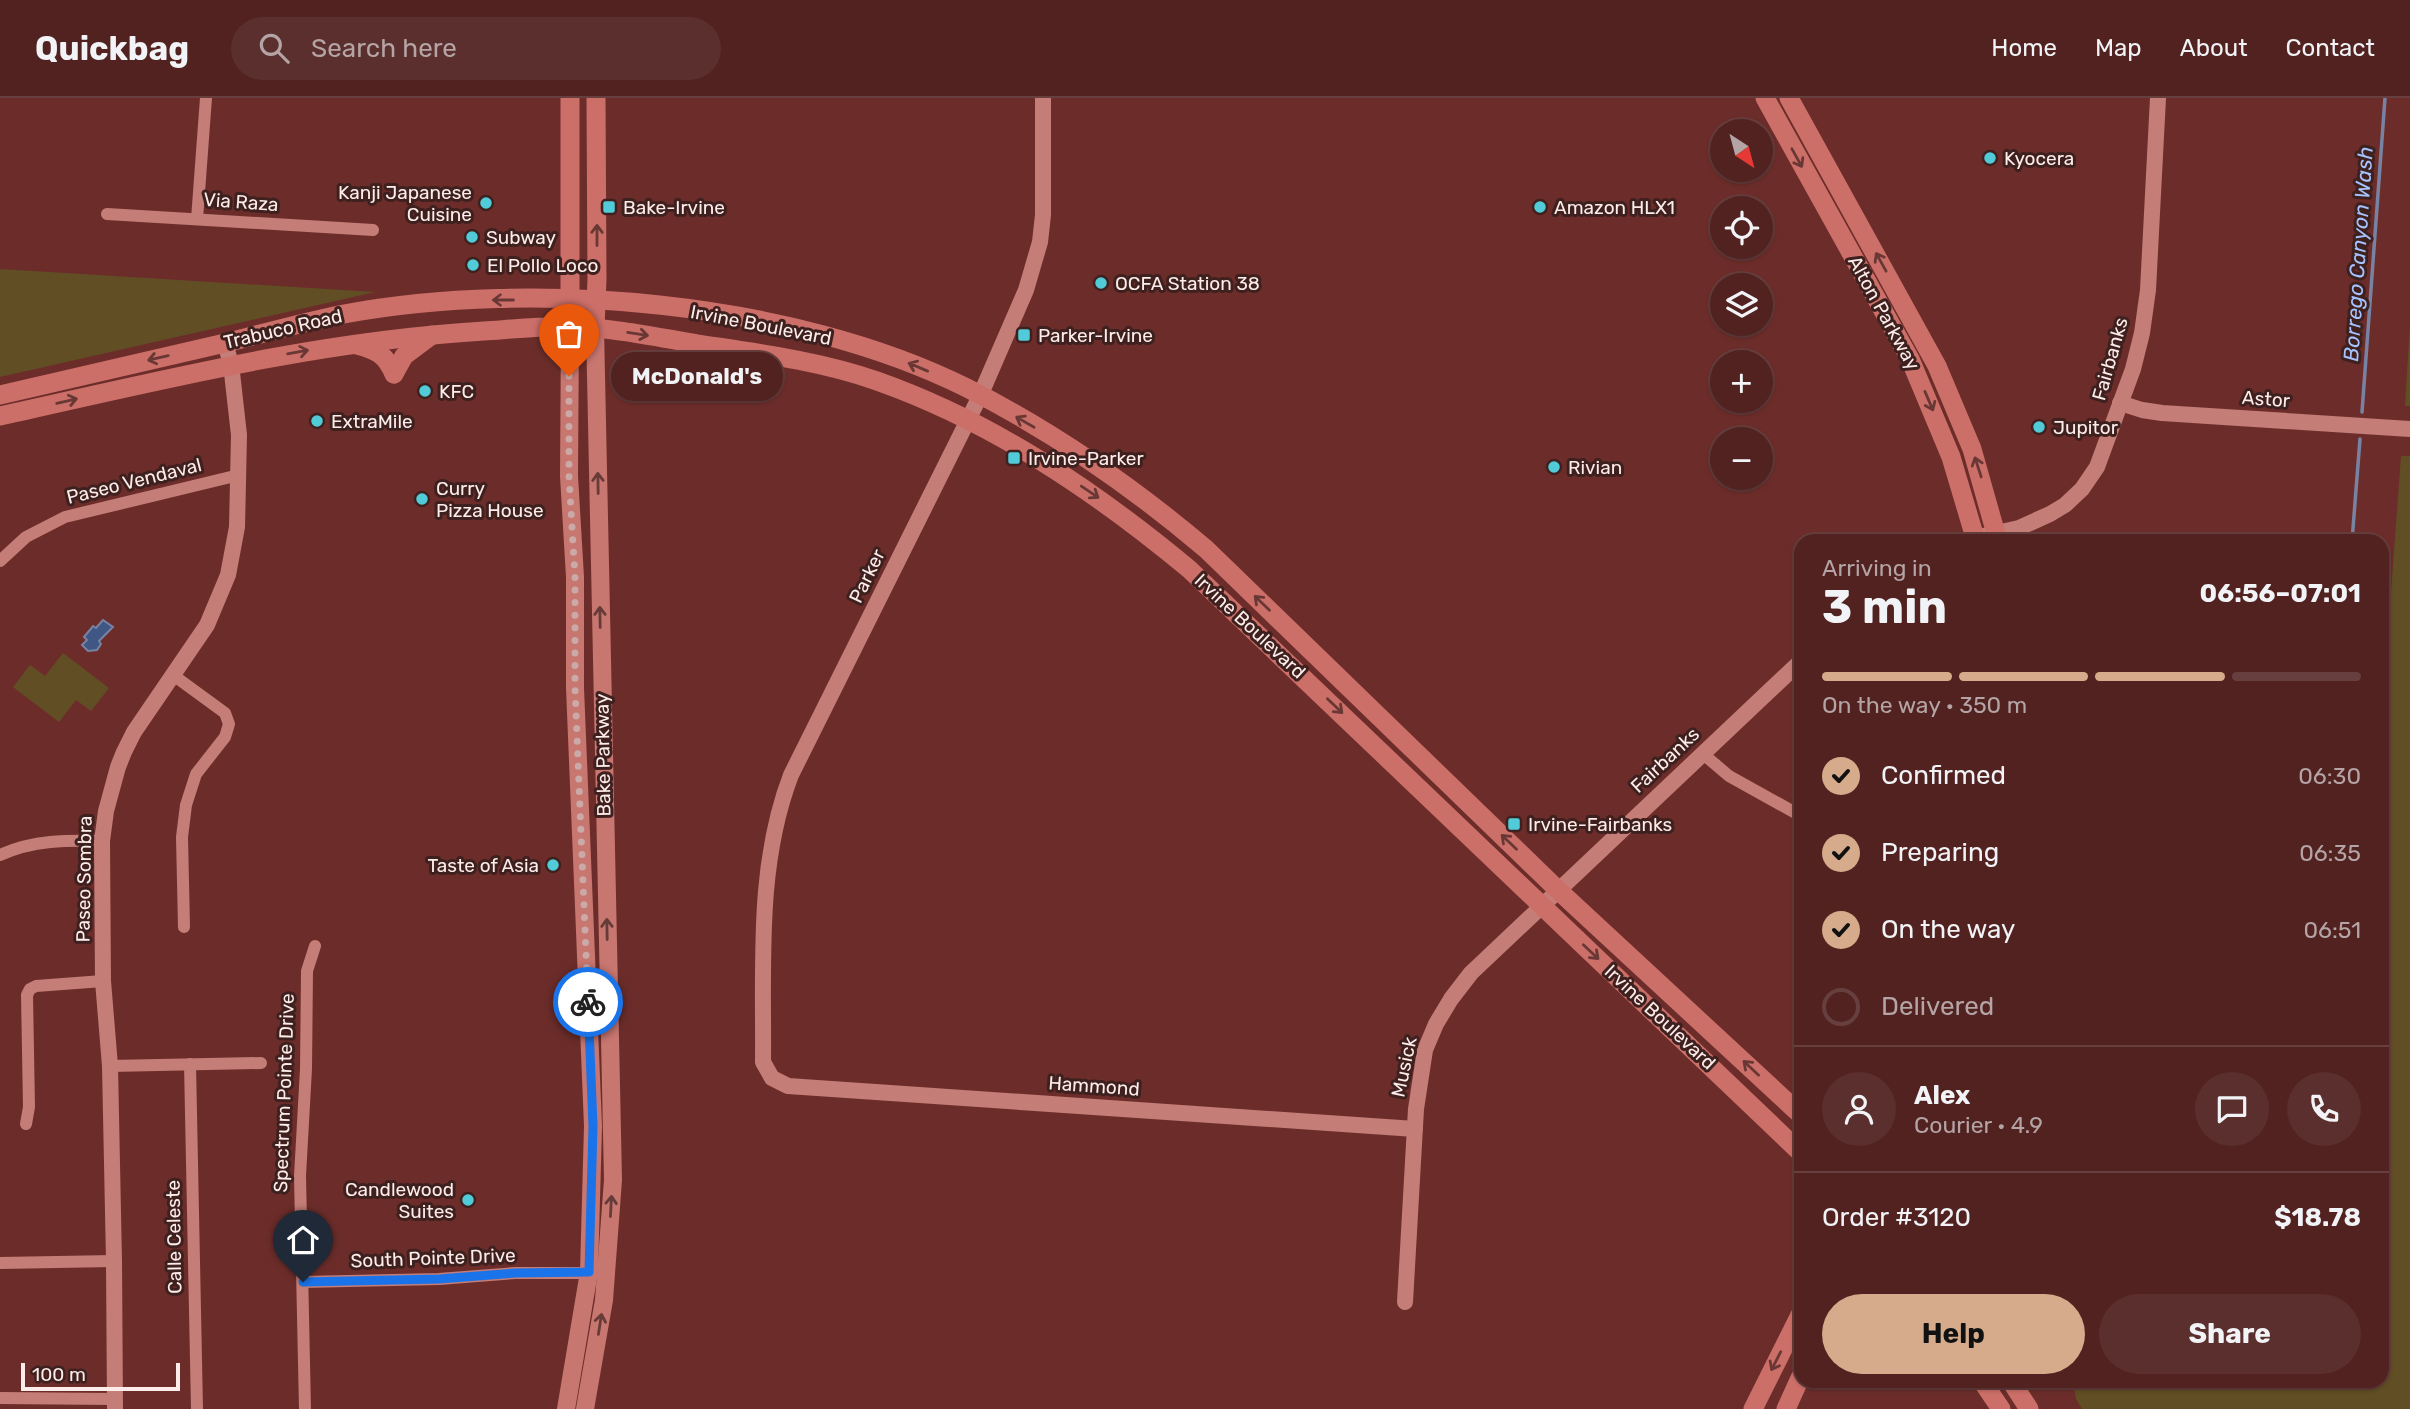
<!DOCTYPE html>
<html lang="en">
<head>
<meta charset="utf-8">
<style>
	:root { --surface:#512220; --page:#5b2f2d; --text:#f1f3f6; --muted:#b4a4a5; --line:#673f3e; --accent:#d6ab8b }
	body { margin:0; font-family:Rubik,sans-serif; background:var(--page); color:var(--text); height:100vh; display:flex; flex-direction:column; font-size:26px; white-space:nowrap }
	* { box-sizing:border-box; margin:0 }
	p { font-size:23px; color:var(--muted) }
	.icon { flex:none; width:38px; height:38px; fill:none; stroke:currentColor; stroke-width:2; stroke-linecap:round; stroke-linejoin:round }
	.map { position:relative; flex:1; overflow:hidden }
	.details { position:absolute; left:1794px; top:436px; width:595px; height:854px; display:flex; flex-direction:column; background:var(--surface); border-radius:21px; box-shadow:0 2px 5px #0004,0 0 0 2px var(--line) }
	.details>* { flex:none }
	.needle { width:46px; rotate:144deg }
	.controls { position:absolute; left:1710px; top:21px; display:grid; gap:14px }
	.controls a { display:grid; place-items:center; width:63px; height:63px; border-radius:50%; background:var(--surface); box-shadow:0 2px 5px #0004,0 0 0 2px var(--line); font-size:35px }
	.scale { position:absolute; left:21px; bottom:18px; width:159px; box-sizing:border-box; padding-left:7px; border:4px solid #fcecea; border-top:0; font-size:19px; line-height:24px; white-space:nowrap; color:#fcecea; -webkit-text-stroke:5px #3e211f; paint-order:stroke }
	.pin { position:absolute; display:grid; place-items:center; width:60px; height:60px; color:#fff; margin:-72px -30px; border-radius:50% 50% 50% 0; rotate:-45deg; box-shadow:0 0 7px #0007 }
	.pin .icon { rotate:45deg }
	.courier { position:absolute; display:grid; place-items:center; width:70px; height:70px; margin:-35px; border:5px solid #1a73e8; border-radius:50%; background:#fff; color:#222; box-shadow:0 2px 9px #0007 }
	.bubble { position:absolute; height:49px; border-radius:24px; background:var(--surface); box-shadow:0 2px 5px #0004,0 0 0 2px var(--line); font-size:23px; font-weight:700; line-height:49px; text-align:center }
	.head em { font-style:normal; font-weight:700 }
	.head div { display:flex; flex-direction:column-reverse }
	.head { display:flex; align-items:center; justify-content:space-between; height:119px; padding:0 28px }
	h1 { font-size:46px; font-weight:700; line-height:52px }
	.bar { display:grid; grid-template-columns:repeat(4,1fr); gap:10px 7px; align-content:center; height:84px; padding:0 28px }
	.bar i { height:9px; border-radius:5px; background:var(--line) }
	.bar .on { background:var(--accent) }
	.bar p { grid-column:span 4 }
	.line { display:flex; align-items:center; gap:18px; padding:0 28px; border-top:2px solid var(--line) }
	.line div { flex:1 }
	.round { display:grid; place-items:center; flex:none; width:74px; height:74px; border-radius:37px; background:var(--page) }
	ol { padding:0 28px; list-style:none }
	li { display:flex; align-items:center; gap:21px; height:77px }
	li p { margin-inline-start:auto }
	li .icon { padding:7px; border-radius:50%; background:var(--accent); color:#111; stroke-width:4 }
	li:last-child { color:var(--muted) }
	li i { width:38px; height:38px; border:4px solid var(--line); border-radius:50% }
	.button { display:flex; gap:14px; margin-top:auto; padding:14px 28px }
	.button a { flex:1; height:80px; border-radius:42px; background:var(--accent); color:#111; font-size:28px; font-weight:700; line-height:80px; text-align:center }
	.button a+a { background:var(--page); color:var(--text) }
	header { display:flex; align-items:center; gap:42px; box-sizing:border-box; height:98px; padding:0 35px; background:var(--surface); border-bottom:2px solid var(--line) }
	header strong { font-size:33px }
	nav { display:flex; gap:38px; margin-inline-start:auto; font-size:24px }
	.search { width:490px; height:63px; background:var(--page); display:flex; align-items:center; gap:18px; box-sizing:border-box; padding:0 24px; border-radius:38px; color:var(--muted); font-size:26px }
	.map>svg:first-child { display:block }
	.green { fill:#614e25 }
	.water { fill:#405685; stroke:#7883a3; stroke-width:2 }
	.lines { fill:none; stroke-linecap:round; stroke-linejoin:round }
	.stream { stroke:#7883a3; stroke-width:3.5 }
	.minor { stroke:#c47d77; stroke-width:12 }
	.tertiary { stroke:#c47d77; stroke-width:16 }
	.secondary { stroke:#c87670; stroke-width:18 }
	.primary { stroke:#cd6f69; stroke-width:19 }
	.oneway { stroke:#693835 }
	.oneway2 { stroke:#673b37 }
	.done { stroke:#caa9a7; stroke-width:7; stroke-dasharray:0 12.6 }
	.route { stroke:#1a73e8; stroke-width:9 }
	.poi-dot { fill:#52cbd8; stroke:#3e211f; stroke-width:2.5 }
	.labels { text-anchor:middle; dominant-baseline:central; stroke-width:6; stroke-linejoin:round; paint-order:stroke }
	.poi-label { font-size:19px; fill:#fcecea; stroke:#3e211f; text-anchor:start }
	.street-label { font-size:19px; fill:#fcecea; stroke:#3e211f }
	.water-label { font-size:21px; font-style:italic; fill:#a7c3ff; stroke:#3e211f }
</style>
</head>
<body>
<header>
<strong>Quickbag</strong>
<div class="search"><svg class="icon" aria-label="search" viewBox="0 0 24 24"><circle cx="10" cy="10" r="6"/><path d="M15 15l6 6"/></svg>Search here</div>
<nav><a>Home</a><a>Map</a><a>About</a><a>Contact</a></nav>
</header>
<div class="map">
<svg width="2410" height="1311" viewBox="0 0 2410 1311">
	<rect width="100%" height="100%" fill="#6c2d2a"/>
	<g class="green">
		<polygon points="0,171 375,194 0,279"/>
		<polygon points="2410,226 2410,308 2405,308"/>
		<polygon points="2401,358 2410,358 2410,1311 2082,1311 2076,1301 2073,1283 2382,1283 2382,616"/>
		<polygon points="63,555 109,590 91,613 76,602 59,624 13,589 30,567 45,578"/>
	</g>
	<polygon class="water" points="103,522 113,529 99,543 101,546 97,552 88,553 82,547 87,542 84,539 93,528 96,530"/>
	<g class="lines">
		<g class="stream">
			<polyline points="2362,314 2385,0"/>
			<polyline points="2352,443 2360,341"/>
		</g>
		<g class="minor">
			<polyline points="107,116 373,132"/>
			<polyline points="197,121 206,0"/>
			<polyline points="0,463 26,439 65,419 239,377"/>
			<polyline points="173,577 225,615 229,626 225,639 196,676 186,707 182,739 184,829"/>
			<polyline points="1702,655 1729,678 1801,718"/>
			<path d="M 0,757 C 33,742 67,742 102,743"/>
			<polyline points="190,966 197,1311"/>
			<polyline points="110,968 261,965"/>
			<polyline points="26,1026 29,1009 27,897 30,891 36,888 103,883"/>
			<polyline points="0,1165 114,1163"/>
			<polyline points="303,1184 439,1181 515,1175 596,1175"/>
			<polyline points="0,1300 114,1301"/>
			<polyline points="305,1311 300,1078 306,971 307,873 315,848"/>
		</g>
		<g class="tertiary">
			<path d="M 1043,0 L 1043,117 L 1040,144 L 1026,192 L 980,298 L 791,677 C 756,768 764,868 763,964 L 772,980 L 788,988 L 1415,1031"/>
			<polyline points="2120,305 2142,312 2162,315 2410,331"/>
			<polyline points="1961,443 2019,430 2050,416 2065,407 2082,391 2097,369 2133,271 2142,235 2148,192 2158,0"/>
			<polyline points="1405,1204 1416,1011 1425,952 1436,926 1451,901 1471,875 1801,563"/>
			<polyline points="115,1311 114,1163 110,968 103,883 102,743 106,713 118,669 124,654 134,634 207,527 228,477 237,429 239,337 231,266 225,245"/>
		</g>
		<g class="secondary">
			<polyline points="566,1311 589,1174 593,1028 575,590 575,479 569,378 570,229"/>
			<polyline points="585,1311 604,1202 613,1082 595,230"/>
		</g>
		<g class="primary">
			<polyline points="570,0 570,214"/>
			<polyline points="1765,0 1910,261 1951,359 1976,443"/>
			<polyline points="1789,0 1937,268 1972,351 1998,443"/>
			<polyline points="595,230 597,181 596,0"/>
			<path d="M 357,247 C 377,252 386,257 394,276"/>
			<polyline points="394,276 404,258 432,237"/>
			<path d="M 0,297 C 75,280 150,263 225,245 C 265,235 304,224 344,216 C 534,181 793,203 967,290 C 1052,333 1134,390 1206,451 L 1558,792 L 1801,1017"/>
			<path d="M 0,318 C 163,282 317,243 484,233 C 514,231 543,228 573,229 C 615,230 656,239 698,246 C 757,255 820,263 877,283 C 993,324 1095,393 1189,471 L 1801,1055"/>
			<polyline points="1982,1283 2001,1311"/>
			<polyline points="2011,1283 2029,1311"/>
			<polyline points="1753,1311 1801,1215"/>
			<polyline points="1786,1311 1801,1278"/>
		</g>
	</g>
	<defs><path id="oneway-shaft" d="M-6 0H5M1.5-3L5.5 0L1.5 3" fill="none" stroke-width="1.6" stroke-linecap="round" stroke-linejoin="round" transform="scale(1.75)"/></defs>
	<g class="oneway">
		<use href="#oneway-shaft" transform="translate(1797 60) rotate(61)"/>
		<use href="#oneway-shaft" transform="translate(597 137) rotate(-90)"/>
		<use href="#oneway-shaft" transform="translate(1881 164) rotate(-119)"/>
		<use href="#oneway-shaft" transform="translate(503 202) rotate(-180)"/>
		<use href="#oneway-shaft" transform="translate(638 236) rotate(9)"/>
		<use href="#oneway-shaft" transform="translate(298 254) rotate(-10)"/>
		<use href="#oneway-shaft" transform="translate(158 260) rotate(167)"/>
		<use href="#oneway-shaft" transform="translate(918 269) rotate(-157)"/>
		<use href="#oneway-shaft" transform="translate(67 303) rotate(-13)"/>
		<use href="#oneway-shaft" transform="translate(1929 303) rotate(67)"/>
		<use href="#oneway-shaft" transform="translate(1025 324) rotate(-150)"/>
		<use href="#oneway-shaft" transform="translate(1978 369) rotate(-108)"/>
		<use href="#oneway-shaft" transform="translate(1090 394) rotate(34)"/>
		<use href="#oneway-shaft" transform="translate(1262 505) rotate(-136)"/>
		<use href="#oneway-shaft" transform="translate(1335 608) rotate(44)"/>
		<use href="#oneway-shaft" transform="translate(1509 744) rotate(-136)"/>
		<use href="#oneway-shaft" transform="translate(1591 854) rotate(43)"/>
		<use href="#oneway-shaft" transform="translate(1751 970) rotate(-137)"/>
		<use href="#oneway-shaft" transform="translate(1776 1263) rotate(117)"/>
	</g>
	<g class="oneway2">
		<use href="#oneway-shaft" transform="translate(598 385) rotate(-91)"/>
		<use href="#oneway-shaft" transform="translate(600 519) rotate(-91)"/>
		<use href="#oneway-shaft" transform="translate(607 831) rotate(-91)"/>
		<use href="#oneway-shaft" transform="translate(611 1108) rotate(-87)"/>
		<use href="#oneway-shaft" transform="translate(600 1226) rotate(-81)"/>
	</g>
	<g class="lines">
		<polyline class="done" points="569,278 569,378 575,479 575,590 588,904"/>
		<polyline class="route" points="303,1184 439,1181 515,1175 589,1174 593,1028 588,904"/>
	</g>
	<g class="poi-dot">
		<circle cx="1990" cy="60" r="7"/>
		<circle cx="486" cy="105" r="7"/>
		<rect x="602" y="102" width="14" height="14" rx="3.5"/>
		<circle cx="1540" cy="109" r="7"/>
		<circle cx="472" cy="139" r="7"/>
		<circle cx="473" cy="167" r="7"/>
		<circle cx="1101" cy="185" r="7"/>
		<rect x="1017" y="230" width="14" height="14" rx="3.5"/>
		<circle cx="425" cy="293" r="7"/>
		<circle cx="317" cy="323" r="7"/>
		<circle cx="2039" cy="329" r="7"/>
		<rect x="1007" y="353" width="14" height="14" rx="3.5"/>
		<circle cx="1554" cy="369" r="7"/>
		<circle cx="422" cy="401" r="7"/>
		<rect x="1507" y="719" width="14" height="14" rx="3.5"/>
		<circle cx="553" cy="767" r="7"/>
		<circle cx="468" cy="1102" r="7"/>
	</g>
	<g class="labels">
		<g class="poi-label">
			<text x="2004" y="60">Kyocera</text>
			<text x="472" y="94" text-anchor="end">Kanji Japanese<tspan x="472" dy="22">Cuisine</tspan></text>
			<text x="623" y="109">Bake-Irvine</text>
			<text x="1554" y="109">Amazon HLX1</text>
			<text x="486" y="139">Subway</text>
			<text x="487" y="167">El Pollo Loco</text>
			<text x="1115" y="185">OCFA Station 38</text>
			<text x="1038" y="237">Parker-Irvine</text>
			<text x="439" y="293">KFC</text>
			<text x="331" y="323">ExtraMile</text>
			<text x="2053" y="329">Jupitor</text>
			<text x="1028" y="360">Irvine-Parker</text>
			<text x="1568" y="369">Rivian</text>
			<text x="436" y="390">Curry<tspan x="436" dy="22">Pizza House</tspan></text>
			<text x="1528" y="726">Irvine-Fairbanks</text>
			<text x="539" y="767" text-anchor="end">Taste of Asia</text>
			<text x="454" y="1091" text-anchor="end">Candlewood<tspan x="454" dy="22">Suites</tspan></text>
		</g>
		<g class="street-label">
			<text transform="translate(241 104) rotate(4)">Via Raza</text>
			<text transform="translate(1884 215) rotate(61)">Alton Parkway</text>
			<text transform="translate(761 227) rotate(11)">Irvine Boulevard</text>
			<text transform="translate(283 231) rotate(-13)">Trabuco Road</text>
			<text transform="translate(2110 261) rotate(-74)">Fairbanks</text>
			<text transform="translate(2266 301) rotate(4)">Astor</text>
			<text transform="translate(134 383) rotate(-14)">Paseo Vendaval</text>
			<text transform="translate(867 478) rotate(-64)">Parker</text>
			<text transform="translate(1250 528) rotate(43)">Irvine Boulevard</text>
			<text transform="translate(603 657) rotate(-91)">Bake Parkway</text>
			<text transform="translate(1665 662) rotate(-43)">Fairbanks</text>
			<text transform="translate(84 781) rotate(-89)">Paseo Sombra</text>
			<text transform="translate(1660 919) rotate(43)">Irvine Boulevard</text>
			<text transform="translate(1404 969) rotate(-78)">Musick</text>
			<text transform="translate(1094 988) rotate(4)">Hammond</text>
			<text transform="translate(284 995) rotate(-88)">Spectrum Pointe Drive</text>
			<text transform="translate(174 1139) rotate(-91)">Calle Celeste</text>
			<text transform="translate(433 1160) rotate(-2)">South Pointe Drive</text>
		</g>
		<g class="water-label">
			<text transform="translate(2358 156) rotate(-86)">Borrego Canyon Wash</text>
		</g>
	</g>
</svg>
<div class="controls">
<a><svg class="needle" viewBox="-14 -14 28 28"><path d="M0-13l5 13h-10z" fill="#e53935"/><path d="M0 13l5-13h-10z" fill="#b4a4a5"/></svg></a>
<a><svg class="icon" aria-label="locate" viewBox="0 0 24 24"><circle cx="12" cy="12" r="6"/><path d="M12 2v4M12 18v4M2 12h4M18 12h4"/></svg></a>
<a><svg class="icon" aria-label="layers" viewBox="0 0 24 24"><path d="M12 4l9 5-9 5-9-5zM3 14l9 5 9-5"/></svg></a>
<a>+</a>
<a>−</a>
</div>
<div class="scale">100 m</div>
<div class="pin" style="left:569px;top:278px;background:#ea580c"><svg class="icon" aria-label="bag" viewBox="0 0 24 24"><path d="M5 8h14l-1 12H6zM9 8a3 3 0 0 1 6 0"/></svg></div>
<div class="pin" style="left:303px;top:1184px;background:#1f2937"><svg class="icon" aria-label="home" viewBox="0 0 24 24"><path d="M3 11l9-7 9 7M6 9v11h12V9"/></svg></div>
<div class="courier" style="left:588px;top:904px"><svg class="icon" aria-label="bike" viewBox="0 0 24 24"><circle cx="6" cy="16" r="4"/><circle cx="18" cy="16" r="4"/><path d="M6 16l4-8h5l3 8M10 8l3 8H6M13 5h3"/></svg></div>
<div class="bubble" style="left:611px;top:254px;width:172px">McDonald's</div>
<section class="details">
<div class="head"><div><h1>3 min</h1><p>Arriving in</p></div><em>06:56–07:01</em></div>
<div class="bar"><i class="on"></i><i class="on"></i><i class="on"></i><i></i><p>On the way · 350 m</p></div>
<ol>
<li><svg class="icon" aria-label="check" viewBox="0 0 24 24"><path d="M5 12l5 5 9-10"/></svg>Confirmed<p>06:30</p></li>
<li><svg class="icon" aria-label="check" viewBox="0 0 24 24"><path d="M5 12l5 5 9-10"/></svg>Preparing<p>06:35</p></li>
<li><svg class="icon" aria-label="check" viewBox="0 0 24 24"><path d="M5 12l5 5 9-10"/></svg>On the way<p>06:51</p></li>
<li><i></i>Delivered</li>
</ol>
<div class="line" style="height:126px"><a class="round"><svg class="icon" aria-label="person" viewBox="0 0 24 24"><circle cx="12" cy="8" r="4"/><path d="M4 21q1-7 8-7t8 7"/></svg></a><div><b>Alex</b><p>Courier · 4.9</p></div><a class="round"><svg class="icon" aria-label="chat" viewBox="0 0 24 24"><path d="M4 5h16v11H9l-5 4z"/></svg></a><a class="round"><svg class="icon" aria-label="phone" viewBox="0 0 24 24"><path d="M5 4h4l2 5-3 2q2 4 5 5l2-3 5 2v4C11 20 4 13 5 4z"/></svg></a></div>
<div class="line" style="height:91px"><div>Order #3120</div><b>$18.78</b></div>
<div class="button"><a>Help</a><a>Share</a></div>
</section>
</div>
</body>
</html>
